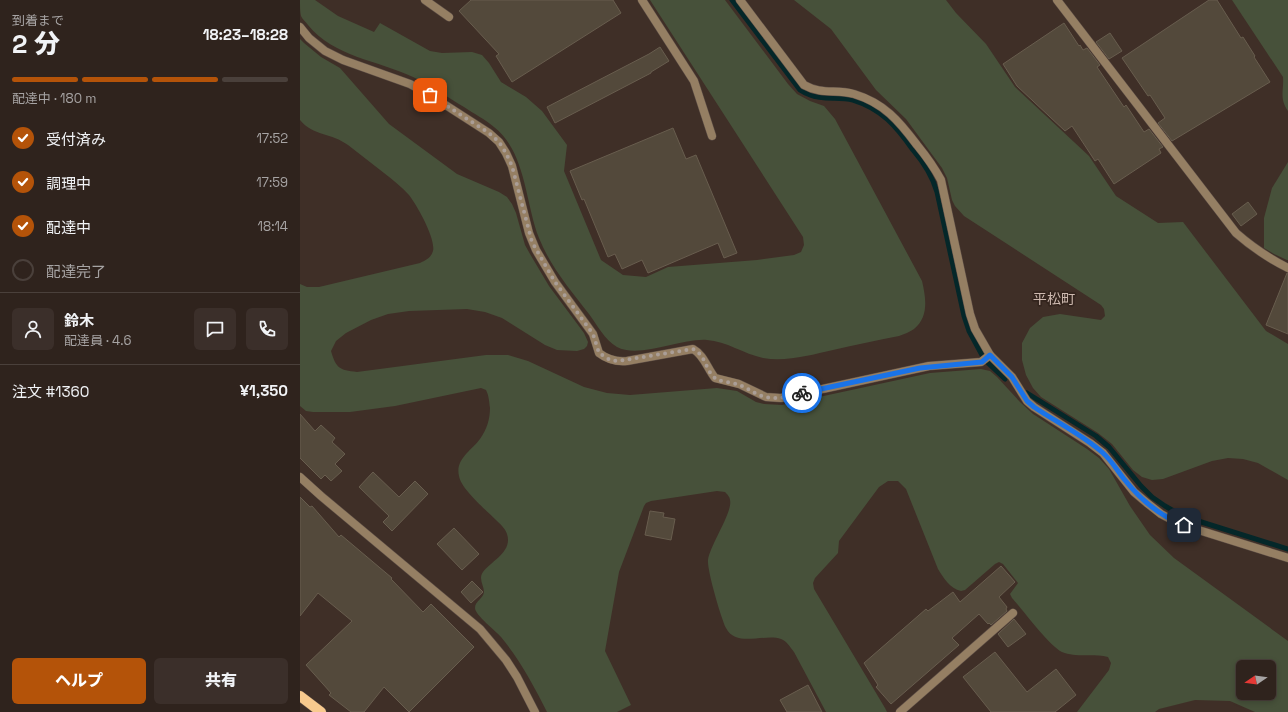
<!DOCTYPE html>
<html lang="ja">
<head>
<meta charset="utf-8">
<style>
	:root { --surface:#2f231d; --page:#3b2f2a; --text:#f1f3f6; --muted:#a7a4a4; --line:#4a403b; --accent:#b45309 }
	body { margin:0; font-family:"Space Grotesk","Noto Sans JP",sans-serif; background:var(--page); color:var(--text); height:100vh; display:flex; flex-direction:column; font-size:15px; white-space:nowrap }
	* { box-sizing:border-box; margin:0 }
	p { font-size:13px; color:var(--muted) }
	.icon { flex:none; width:22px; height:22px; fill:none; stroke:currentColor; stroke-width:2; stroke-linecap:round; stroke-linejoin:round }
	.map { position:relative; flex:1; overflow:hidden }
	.drawer { display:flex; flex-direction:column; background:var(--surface); width:300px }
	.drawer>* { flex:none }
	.needle { width:26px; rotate:257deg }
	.tools { position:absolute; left:936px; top:660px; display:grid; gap:8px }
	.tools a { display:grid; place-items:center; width:40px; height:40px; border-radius:6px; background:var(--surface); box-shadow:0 2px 6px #0003,0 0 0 1px var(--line); font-size:20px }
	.pin { position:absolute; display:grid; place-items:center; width:34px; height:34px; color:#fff; margin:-17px; border-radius:8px; box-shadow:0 2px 6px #0006 }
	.courier { position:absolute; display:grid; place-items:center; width:40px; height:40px; margin:-20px; border:3px solid #1a73e8; border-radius:50%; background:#fff; color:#222; box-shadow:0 1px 5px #0007 }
	.headline em { font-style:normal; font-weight:800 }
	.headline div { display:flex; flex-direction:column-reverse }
	.headline { display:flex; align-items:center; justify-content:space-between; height:68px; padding:0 12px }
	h1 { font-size:26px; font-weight:800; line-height:30px }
	.bar { display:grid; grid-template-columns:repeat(4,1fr); gap:6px 4px; align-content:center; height:48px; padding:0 12px }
	.bar i { height:5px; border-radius:3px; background:var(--line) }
	.bar .active { background:var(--accent) }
	.bar p { grid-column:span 4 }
	.line { display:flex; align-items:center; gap:10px; padding:0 12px; border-top:1px solid var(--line) }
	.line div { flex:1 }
	.round { display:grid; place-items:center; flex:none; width:42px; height:42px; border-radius:6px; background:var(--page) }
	ol { padding:0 12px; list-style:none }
	li { display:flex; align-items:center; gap:12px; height:44px }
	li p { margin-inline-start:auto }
	li .icon { padding:4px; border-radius:50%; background:var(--accent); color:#fff; stroke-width:4 }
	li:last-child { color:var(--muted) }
	li i { width:22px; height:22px; border:2px solid var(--line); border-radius:50% }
	.button { display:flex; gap:8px; margin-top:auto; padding:8px 12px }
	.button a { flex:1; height:46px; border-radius:6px; background:var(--accent); color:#fff; font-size:16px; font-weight:800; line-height:46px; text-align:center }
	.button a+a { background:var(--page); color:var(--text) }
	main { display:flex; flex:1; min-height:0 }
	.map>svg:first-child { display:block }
	.green { fill:#47513a; fill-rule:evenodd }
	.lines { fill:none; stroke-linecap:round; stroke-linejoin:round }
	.stream { stroke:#042729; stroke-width:5 }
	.building { fill:#53493b; stroke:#685d4e }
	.minor-casing { stroke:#5d4e46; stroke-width:9 }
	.tertiary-casing { stroke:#5d4e46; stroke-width:9 }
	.primary-casing { stroke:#5d4e46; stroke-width:11 }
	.minor { stroke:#957f63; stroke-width:8 }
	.tertiary { stroke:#957f63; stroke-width:8 }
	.primary { stroke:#f8ca8e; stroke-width:10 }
	.done { stroke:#aa9e97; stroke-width:4; stroke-dasharray:0 7.2 }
	.route { stroke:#1a73e8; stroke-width:5 }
	.labels { text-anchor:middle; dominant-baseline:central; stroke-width:3.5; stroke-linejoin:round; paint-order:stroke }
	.neighbourhood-label { font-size:14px; fill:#cdb9af; stroke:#34251e }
</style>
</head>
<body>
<main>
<section class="drawer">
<div class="headline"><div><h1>2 分</h1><p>到着まで</p></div><em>18:23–18:28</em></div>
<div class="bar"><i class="active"></i><i class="active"></i><i class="active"></i><i></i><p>配達中 · 180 m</p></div>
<ol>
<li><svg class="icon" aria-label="check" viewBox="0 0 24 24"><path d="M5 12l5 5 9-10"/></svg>受付済み<p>17:52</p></li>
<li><svg class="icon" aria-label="check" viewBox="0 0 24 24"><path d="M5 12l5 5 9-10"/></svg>調理中<p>17:59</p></li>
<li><svg class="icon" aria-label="check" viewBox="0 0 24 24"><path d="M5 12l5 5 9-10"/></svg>配達中<p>18:14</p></li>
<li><i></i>配達完了</li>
</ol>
<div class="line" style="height:72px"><a class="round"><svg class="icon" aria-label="person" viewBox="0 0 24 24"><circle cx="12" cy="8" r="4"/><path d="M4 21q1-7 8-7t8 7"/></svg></a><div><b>鈴木</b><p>配達員 · 4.6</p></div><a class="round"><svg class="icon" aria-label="chat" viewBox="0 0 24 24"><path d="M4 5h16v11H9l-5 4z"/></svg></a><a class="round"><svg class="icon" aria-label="phone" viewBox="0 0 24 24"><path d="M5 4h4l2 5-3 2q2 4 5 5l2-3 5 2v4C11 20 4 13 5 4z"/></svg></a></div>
<div class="line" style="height:52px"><div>注文 #1360</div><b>¥1,350</b></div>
<div class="button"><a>ヘルプ</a><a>共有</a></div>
</section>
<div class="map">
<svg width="988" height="712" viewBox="0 0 988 712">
	<rect width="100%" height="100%" fill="#3f2f27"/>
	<g class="green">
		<path d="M 0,0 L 15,0 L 38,16 L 74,32 L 80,23 L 130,51 L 142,53 L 172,52 L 182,55 L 189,63 L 201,82 L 226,97 L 242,111 L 267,145 L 264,171 L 301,260 L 323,275 L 346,277 L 368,267 L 457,260 L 494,255 L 501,252 L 504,245 L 503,237 L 350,0 L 425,0 L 488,84 L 497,94 L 510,101 L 524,106 L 535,119 L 622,281 C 626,298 629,317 614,329 C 610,332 604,334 599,336 C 577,340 555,345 533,350 C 511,355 486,362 463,358 C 444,354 426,341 407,340 C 381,338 339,359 317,347 C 305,340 297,325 289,314 C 271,291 250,266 239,238 C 225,202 226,152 194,127 C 185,119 174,114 164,107 C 147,97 131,85 113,77 C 77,60 34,57 8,25 C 6,22 2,19 1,16 C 0,12 0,5 0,0 Z"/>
		<polygon points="494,0 646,0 656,13 686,44 715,87 789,156 816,196 858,223 883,222 966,331 988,344 988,480 958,463 943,459 928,458 912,461 863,479 852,480 842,477 833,470 812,444 798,433 741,397 733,388 726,375 722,360 722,343 730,328 743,317 760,314 801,320 805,316 804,309 801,305 664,216 655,206 652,200 647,178 642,168 606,119 576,90 531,29"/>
		<path d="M 932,0 L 988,0 L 988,111 C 979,98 984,91 983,77 Z"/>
		<path d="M 0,39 L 4,43 L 21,57 L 40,68 L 89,124 L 157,174 L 199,192 L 207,197 L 212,204 L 216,213 L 225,245 L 230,254 L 249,286 L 284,333 L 288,342 L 287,346 L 284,349 L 277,351 L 257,350 L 245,345 L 202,318 L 185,312 L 167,309 L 109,311 L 88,314 L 71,320 L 46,333 L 36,341 L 31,351 C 36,368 39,370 57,372 L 186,355 L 208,355 L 228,361 L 284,387 L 307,393 L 330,395 L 417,388 L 437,391 L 456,402 L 464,404 L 482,405 L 630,373 L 681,369 L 690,371 L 697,377 L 720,402 L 733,414 L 787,449 L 799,458 L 809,469 L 830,506 L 850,535 L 874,558 L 988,641 L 988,712 L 955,712 L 930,701 L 895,700 L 859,709 L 855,712 L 777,712 L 809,670 L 811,663 L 808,657 C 793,653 776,658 762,652 C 749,646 723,610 712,598 L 710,594 L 718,583 L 703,564 L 699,562 L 695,564 L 665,590 L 661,591 C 650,589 643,577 638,569 L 606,489 L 598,481 L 588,481 L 579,487 L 539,541 L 538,553 L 515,578 L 513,583 L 514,589 L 585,708 L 587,712 L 526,712 L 494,652 C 490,647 487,641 481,639 C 465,633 436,648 426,628 C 421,618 407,570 408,560 C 410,545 433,512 430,500 C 430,497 427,494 425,492 L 417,491 L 351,501 L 346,503 L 344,506 L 319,572 L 305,651 L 331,705 L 317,712 L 247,712 C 234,686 220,660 201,637 C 196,631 175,615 175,608 C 175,601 183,599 184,592 C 184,585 178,579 183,572 C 191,561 213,552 207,534 C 205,528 200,524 196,520 C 186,510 161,489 159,476 C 155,459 172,450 180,439 C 187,429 190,419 190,408 C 189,401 189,396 186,390 L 181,388 L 95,406 L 50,412 L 13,412 L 6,411 L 0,406 L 0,284 L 7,287 L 19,287 L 120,263 C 126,260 131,258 133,251 C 136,239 117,205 109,195 C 102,187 93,180 84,173 C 72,164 60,154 48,145 C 32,133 13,136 0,120 ZM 943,667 L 969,667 L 969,693 L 943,693 Z"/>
		<polygon points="988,162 988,260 987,260 974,254 964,248 964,218 972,188"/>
	</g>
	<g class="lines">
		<g class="stream">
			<path d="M 432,0 L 500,90 C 503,92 507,94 510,95 C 524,101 539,96 553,100 C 582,109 596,126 613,150 C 624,163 632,175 637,192 L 664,316 L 669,331 L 682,355"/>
			<polyline points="688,363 705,379"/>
			<polyline points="727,393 796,436 809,447 841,486 852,497 865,506 879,514 895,520 988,549"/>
		</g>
	</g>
	<g class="building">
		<polygon points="171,0 313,0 321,13 212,82 196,56 199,54 159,11"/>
		<polygon points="909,0 917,0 941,38 943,37 955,56 954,57 970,82 872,141 858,123 865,118 850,95 848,96 822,58"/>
		<polygon points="764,23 779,46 780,45 783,50 787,48 800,65 797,67 824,107 826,105 844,132 849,129 863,147 859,149 861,153 814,184 798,159 795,161 772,126 765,131 717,86 703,64"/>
		<polygon points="810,33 822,51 809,59 796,42"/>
		<polygon points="360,47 369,61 351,72 351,73 255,123 247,107 349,54"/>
		<polygon points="373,128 386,159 396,155 437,253 424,258 418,243 348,273 342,260 322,269 315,254 308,257 284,199 282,200 270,171"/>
		<polygon points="948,202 957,214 941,226 932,214"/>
		<polygon points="987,273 988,273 988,334 966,325"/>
		<polygon points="0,414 15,431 21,425 35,438 32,442 45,454 35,464 42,471 31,481 25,475 21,479 0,458"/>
		<polygon points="73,472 99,497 115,481 128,494 92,531 83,522 89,516 59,487"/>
		<polygon points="0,497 10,507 12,506 39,537 41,535 92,578 91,579 123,612 131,604 174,647 109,712 84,687 64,712 51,712 29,695 31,693 6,665 52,621 18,593 0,616"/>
		<polygon points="350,511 364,513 363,517 375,519 371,540 345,535"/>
		<polygon points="154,528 179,554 162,570 137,544"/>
		<polygon points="701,566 715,582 699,597 707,607 706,609 707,611 691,625 689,623 688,624 679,614 652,638 659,645 591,704 576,687 578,685 564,663 626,609 628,611 653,592 660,602"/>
		<polygon points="172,581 183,592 171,603 161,592"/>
		<polygon points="714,619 726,634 708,647 698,634"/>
		<polygon points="695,652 727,692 756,669 776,695 755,712 691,712 663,677"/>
		<polygon points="508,685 522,712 487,712 480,700"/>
	</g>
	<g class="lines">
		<defs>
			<g id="minor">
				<polyline points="125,0 149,17"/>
				<polyline points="342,0 394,81 412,136"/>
				<path d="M 440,0 L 504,85 C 522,95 535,89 554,94 C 584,103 599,121 617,145 C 626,156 634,167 641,180 L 670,314 L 675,329 L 690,355 L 712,377 L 727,401 L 734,407 L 790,443 L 803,453 L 834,492 L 847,503 L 861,514 L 876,522 L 892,528 L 988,558"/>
				<path d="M 757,0 L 936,233 C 952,247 968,258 988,268"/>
				<path d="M 0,27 L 9,38 L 25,51 L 43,60 L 110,84 L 130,95 L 189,133 L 199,142 L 206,153 L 212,166 L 229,233 L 236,250 L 255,282 L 293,334 L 299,353 C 308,360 316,362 327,361 L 393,349 C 404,355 407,368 415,378 L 439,384 L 466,397 L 481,398 L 629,366 L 681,362 L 690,355"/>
				<polyline points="600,712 713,613"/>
			</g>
			<polyline id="tertiary" points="0,477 21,496 180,629 206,660 217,677 235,712"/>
			<polyline id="primary" points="0,696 21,712"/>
		</defs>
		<use href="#minor" class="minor-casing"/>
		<use href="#tertiary" class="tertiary-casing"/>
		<use href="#primary" class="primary-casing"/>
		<use href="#minor" class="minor"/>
		<use href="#tertiary" class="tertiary"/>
		<use href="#primary" class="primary"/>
	</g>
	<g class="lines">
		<path class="done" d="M 130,95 L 189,133 L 199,142 L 206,153 L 212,166 L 232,242 L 255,282 L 293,334 L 299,353 L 310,360 L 318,361 L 393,349 C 406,355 405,370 415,378 C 420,382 430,382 436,384 C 444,386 451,391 459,395 C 473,401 487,397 502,393"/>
		<path class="route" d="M 502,393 L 620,368 L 682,362 L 690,355 L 712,377 L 727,401 L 734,407 C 756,422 783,435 803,453 C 811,460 817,470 824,479 C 840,499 859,516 884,525"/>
	</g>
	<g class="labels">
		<g class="neighbourhood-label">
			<text x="754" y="299">平松町</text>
		</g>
	</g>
</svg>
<div class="tools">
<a><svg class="needle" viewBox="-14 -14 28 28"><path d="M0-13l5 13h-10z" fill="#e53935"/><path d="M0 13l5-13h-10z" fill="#a7a4a4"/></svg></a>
</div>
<div class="pin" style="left:130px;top:95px;background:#ea580c"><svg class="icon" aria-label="bag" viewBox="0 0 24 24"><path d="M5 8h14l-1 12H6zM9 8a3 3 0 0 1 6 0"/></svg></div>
<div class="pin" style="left:884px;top:525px;background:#1f2937"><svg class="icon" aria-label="home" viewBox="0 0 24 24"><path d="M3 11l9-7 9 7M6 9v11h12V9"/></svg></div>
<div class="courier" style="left:502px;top:393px"><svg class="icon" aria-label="bike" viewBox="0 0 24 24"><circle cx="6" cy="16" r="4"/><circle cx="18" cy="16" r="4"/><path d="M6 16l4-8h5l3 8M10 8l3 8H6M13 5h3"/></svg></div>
</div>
</main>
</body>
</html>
